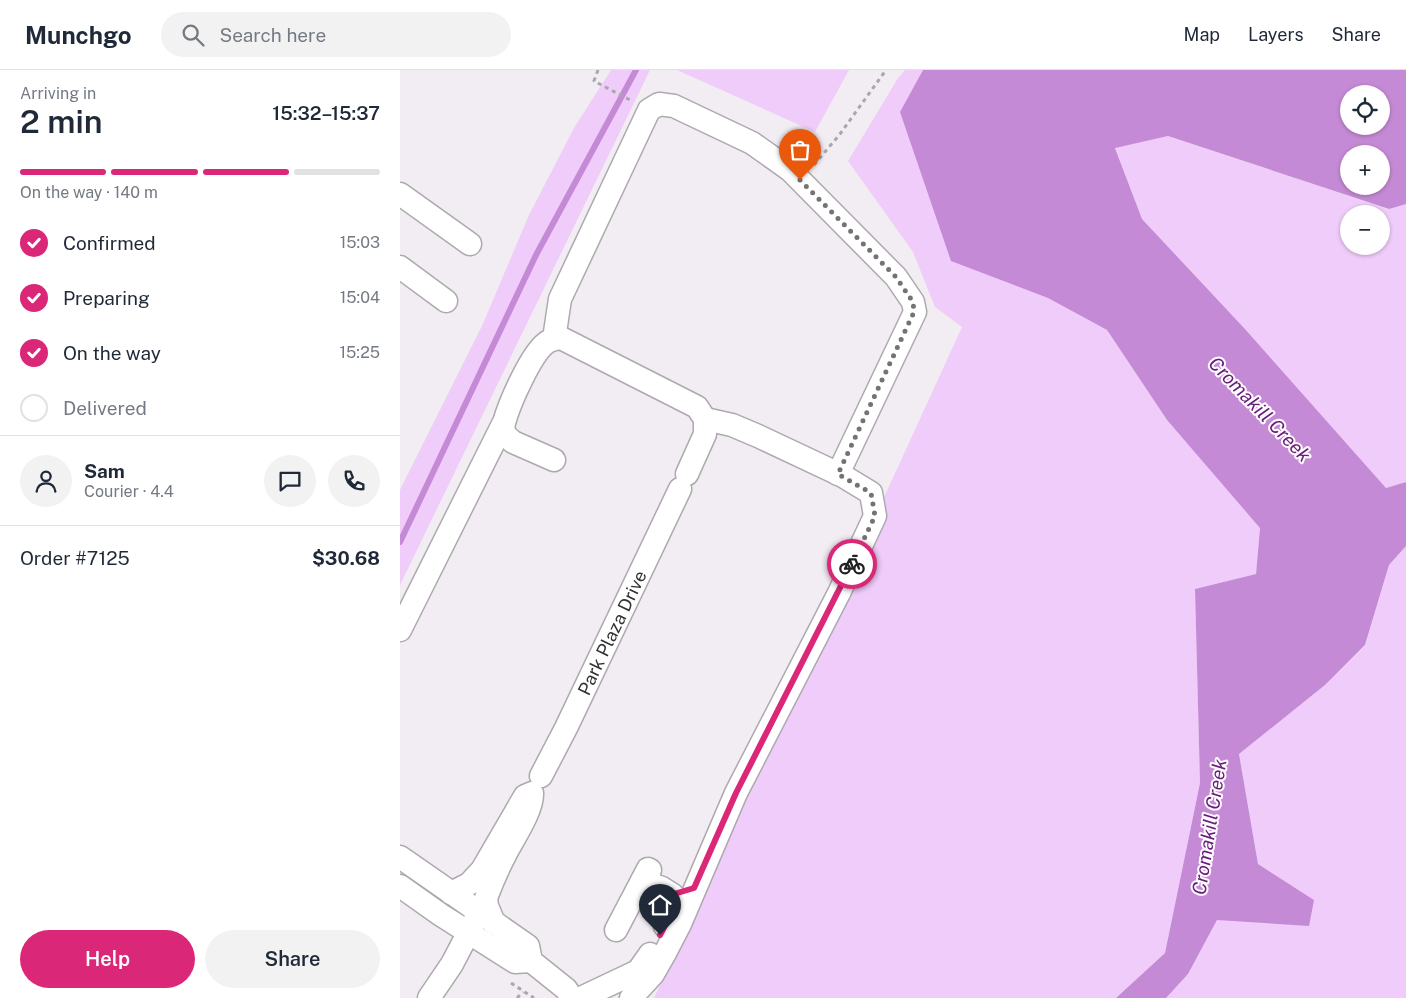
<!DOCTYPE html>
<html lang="en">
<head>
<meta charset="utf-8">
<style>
	:root { --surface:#fff; --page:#f2f2f3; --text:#1f2937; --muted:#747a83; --line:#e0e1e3; --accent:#db2777 }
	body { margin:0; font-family:"Public Sans",sans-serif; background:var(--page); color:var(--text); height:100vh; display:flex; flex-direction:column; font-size:19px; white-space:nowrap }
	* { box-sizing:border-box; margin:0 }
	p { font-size:16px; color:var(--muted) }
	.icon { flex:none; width:28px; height:28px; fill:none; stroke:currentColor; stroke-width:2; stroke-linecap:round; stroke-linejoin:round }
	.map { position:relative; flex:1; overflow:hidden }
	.panel { display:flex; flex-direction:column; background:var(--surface); width:400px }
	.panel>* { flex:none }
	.buttons { position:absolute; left:940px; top:15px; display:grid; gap:10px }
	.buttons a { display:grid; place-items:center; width:50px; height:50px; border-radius:50%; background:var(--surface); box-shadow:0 1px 4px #0004; font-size:25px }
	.pin { position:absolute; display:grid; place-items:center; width:42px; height:42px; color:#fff; margin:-51px -21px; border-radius:50% 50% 50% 0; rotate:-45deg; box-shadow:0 0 5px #0007 }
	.pin .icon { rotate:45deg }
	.courier { position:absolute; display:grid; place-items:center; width:50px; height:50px; margin:-25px; border:4px solid #db2777; border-radius:50%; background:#fff; color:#222; box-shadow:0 1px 6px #0007 }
	.summary em { font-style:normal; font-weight:600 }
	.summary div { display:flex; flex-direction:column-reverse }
	.summary { display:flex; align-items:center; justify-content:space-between; height:85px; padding:0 20px }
	h1 { font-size:32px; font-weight:600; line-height:38px }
	.bar { display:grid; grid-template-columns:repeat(4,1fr); gap:8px 5px; align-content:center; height:60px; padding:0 20px }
	.bar i { height:6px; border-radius:4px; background:var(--line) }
	.bar .current { background:var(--accent) }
	.bar p { grid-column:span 4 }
	.line { display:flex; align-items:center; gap:12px; padding:0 20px; border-top:1px solid var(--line) }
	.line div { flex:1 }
	.round { display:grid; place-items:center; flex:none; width:52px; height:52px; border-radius:26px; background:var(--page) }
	ol { padding:0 20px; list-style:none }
	li { display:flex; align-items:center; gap:15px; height:55px }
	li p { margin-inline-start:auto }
	li .icon { padding:5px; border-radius:50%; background:var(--accent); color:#fff; stroke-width:4 }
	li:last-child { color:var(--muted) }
	li i { width:28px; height:28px; border:2px solid var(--line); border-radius:50% }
	.button { display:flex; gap:10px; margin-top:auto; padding:10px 20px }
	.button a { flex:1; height:58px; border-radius:30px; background:var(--accent); color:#fff; font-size:20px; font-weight:600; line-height:58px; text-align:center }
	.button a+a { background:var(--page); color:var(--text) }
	header { display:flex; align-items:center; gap:30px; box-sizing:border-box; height:70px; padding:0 25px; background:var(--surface); border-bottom:1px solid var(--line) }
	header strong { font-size:24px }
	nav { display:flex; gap:28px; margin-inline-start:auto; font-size:18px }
	.search { width:350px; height:45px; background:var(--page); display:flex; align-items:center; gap:12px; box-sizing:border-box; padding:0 18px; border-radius:28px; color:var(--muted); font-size:19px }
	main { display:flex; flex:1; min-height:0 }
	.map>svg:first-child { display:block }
	.green { fill:#f0ccfa; fill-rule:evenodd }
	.water { fill:#c58ad5; fill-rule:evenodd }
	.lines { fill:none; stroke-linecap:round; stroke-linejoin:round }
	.stream { stroke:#c58ad5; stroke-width:6 }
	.minor-casing { stroke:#ada9ae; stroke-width:25 }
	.path { stroke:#aaa7aa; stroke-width:3; stroke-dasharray:4 4; stroke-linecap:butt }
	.minor { stroke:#fff; stroke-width:22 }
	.done { stroke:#757275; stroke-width:5; stroke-dasharray:0 9 }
	.route { stroke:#db2777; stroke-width:6 }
	.labels { text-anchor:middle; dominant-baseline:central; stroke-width:4; stroke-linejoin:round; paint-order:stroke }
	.street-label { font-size:18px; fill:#323032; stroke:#fefbff }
	.water-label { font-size:19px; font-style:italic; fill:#651d77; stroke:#fefbff }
</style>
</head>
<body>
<header>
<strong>Munchgo</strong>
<div class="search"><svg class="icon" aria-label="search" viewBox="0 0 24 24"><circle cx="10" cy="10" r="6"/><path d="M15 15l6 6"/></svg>Search here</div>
<nav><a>Map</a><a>Layers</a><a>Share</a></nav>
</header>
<main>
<section class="panel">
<div class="summary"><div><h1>2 min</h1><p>Arriving in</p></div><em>15:32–15:37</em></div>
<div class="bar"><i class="current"></i><i class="current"></i><i class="current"></i><i></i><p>On the way · 140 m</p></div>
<ol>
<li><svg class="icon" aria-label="check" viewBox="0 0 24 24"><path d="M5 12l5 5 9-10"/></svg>Confirmed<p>15:03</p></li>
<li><svg class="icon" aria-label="check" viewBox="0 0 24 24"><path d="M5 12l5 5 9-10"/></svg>Preparing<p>15:04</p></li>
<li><svg class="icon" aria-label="check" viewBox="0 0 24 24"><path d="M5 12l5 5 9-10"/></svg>On the way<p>15:25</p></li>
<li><i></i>Delivered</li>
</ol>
<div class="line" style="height:90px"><a class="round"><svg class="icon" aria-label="person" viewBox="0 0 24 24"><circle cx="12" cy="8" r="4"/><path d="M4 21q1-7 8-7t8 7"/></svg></a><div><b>Sam</b><p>Courier · 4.4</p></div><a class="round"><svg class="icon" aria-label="chat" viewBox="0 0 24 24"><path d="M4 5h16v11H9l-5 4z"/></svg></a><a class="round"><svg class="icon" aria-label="phone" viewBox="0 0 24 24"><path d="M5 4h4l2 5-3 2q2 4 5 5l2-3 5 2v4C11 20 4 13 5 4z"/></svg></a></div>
<div class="line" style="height:65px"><div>Order #7125</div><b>$30.68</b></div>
<div class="button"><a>Help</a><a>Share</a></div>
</section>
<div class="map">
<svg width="1006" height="928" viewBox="0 0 1006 928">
	<rect width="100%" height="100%" fill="#f1edf2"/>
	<g class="green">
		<polygon points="211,0 250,0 0,515 0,420 82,256 129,145 174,58"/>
		<polygon points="277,0 449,0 415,62"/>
		<polygon points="505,0 523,0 500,43 648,228 707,260 767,350 860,457 856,504 795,519 800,713 765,883 716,928 254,928 308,812 562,257 535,237 513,182 448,91 498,8"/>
		<path d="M 768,66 L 988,139 L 1006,134 L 1006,412 L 986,418 L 845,259 L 742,149 L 715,77 ZM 949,144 L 981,144 L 981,176 L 949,176 Z"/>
		<polygon points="1006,476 1006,928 766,928 788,904 817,850 914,830 858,794 839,684 925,615 965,576 989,495"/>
	</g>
	<path class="water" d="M 523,0 L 1006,0 L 1006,134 L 989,139 L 768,66 L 715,78 L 742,149 L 845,259 L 986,418 L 1006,412 L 1006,476 L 989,495 L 965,575 L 925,615 L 839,684 L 858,794 L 914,830 L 909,856 L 817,850 L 788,904 L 766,928 L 716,928 L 765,883 L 800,713 L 795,519 L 856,504 L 860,458 L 767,350 L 707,260 L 648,228 L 551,191 L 500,42 ZM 949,24 L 981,24 L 981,56 L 949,56 ZM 949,84 L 981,84 L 981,116 L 949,116 Z"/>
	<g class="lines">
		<polyline class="stream" points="0,472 136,185 236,0"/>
		<defs>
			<g id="minor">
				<polyline points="0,124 70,174"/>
				<polyline points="0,197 46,231"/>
				<polyline points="154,269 160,229 249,40 259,34 274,36 352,73 390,100 496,207 513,232 515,242 438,404"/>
				<path d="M 154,390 L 113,372 L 104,364 C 104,361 103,356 104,353 C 109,334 131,284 146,273 C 151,269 155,269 161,268 L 297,337 L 305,349 L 305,364 L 287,404"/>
				<polyline points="0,560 103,354"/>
				<path id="s1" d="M 141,706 L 166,658 L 280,419"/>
				<polyline points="0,787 128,876 131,891 166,919 172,928"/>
				<polyline points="242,811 262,818 273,825 276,834 265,856"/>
				<polyline points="0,816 41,845 115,892 131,891"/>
				<path d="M 51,823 L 69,814 L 82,800 L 125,726 L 132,723 C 133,739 115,766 107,781 C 99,796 92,812 86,828 L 87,836 L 94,853"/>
				<polyline points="216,860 248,799 250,800"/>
				<polyline points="29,928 52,894 75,850"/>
				<polyline points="181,928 238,901 250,884"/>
				<polyline points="231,928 253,904 265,883 280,854 336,723 439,523 475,446 471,423 443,406 358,366 332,355 305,349"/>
			</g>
		</defs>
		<use href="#minor" class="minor-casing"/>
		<g class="path">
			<polyline points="198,0 194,11 232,31"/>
			<polyline points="414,95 440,64 486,0"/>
			<polyline points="111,913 134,928"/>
			<polyline points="117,928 123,922"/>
		</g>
		<use href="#minor" class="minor"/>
	</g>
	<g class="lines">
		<polyline class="done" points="400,110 496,207 513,232 514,242 438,404 471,423 475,446 452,494"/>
		<polyline class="route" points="260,865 276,834 274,824 294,818 336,723 452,494"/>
	</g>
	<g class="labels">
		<g class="street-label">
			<text stroke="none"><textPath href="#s1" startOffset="160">Park Plaza Drive</textPath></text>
		</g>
		<g class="water-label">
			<text transform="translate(860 339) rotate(46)">Cromakill Creek</text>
			<text transform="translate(809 757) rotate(-81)">Cromakill Creek</text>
		</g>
	</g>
</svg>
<div class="buttons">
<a><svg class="icon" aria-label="locate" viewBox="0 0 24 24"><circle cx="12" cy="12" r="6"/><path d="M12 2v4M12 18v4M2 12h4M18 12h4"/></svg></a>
<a>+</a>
<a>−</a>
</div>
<div class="pin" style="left:400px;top:110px;background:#ea580c"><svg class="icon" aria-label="bag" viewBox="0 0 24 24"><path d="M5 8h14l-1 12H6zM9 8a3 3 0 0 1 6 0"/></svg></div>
<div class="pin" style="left:260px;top:865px;background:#1f2937"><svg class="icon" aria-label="home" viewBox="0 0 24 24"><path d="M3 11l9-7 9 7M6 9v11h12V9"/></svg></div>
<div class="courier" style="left:452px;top:494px"><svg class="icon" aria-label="bike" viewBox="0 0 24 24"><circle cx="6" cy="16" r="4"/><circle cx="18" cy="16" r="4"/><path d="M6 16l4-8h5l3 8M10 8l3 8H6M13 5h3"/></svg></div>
</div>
</main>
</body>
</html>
